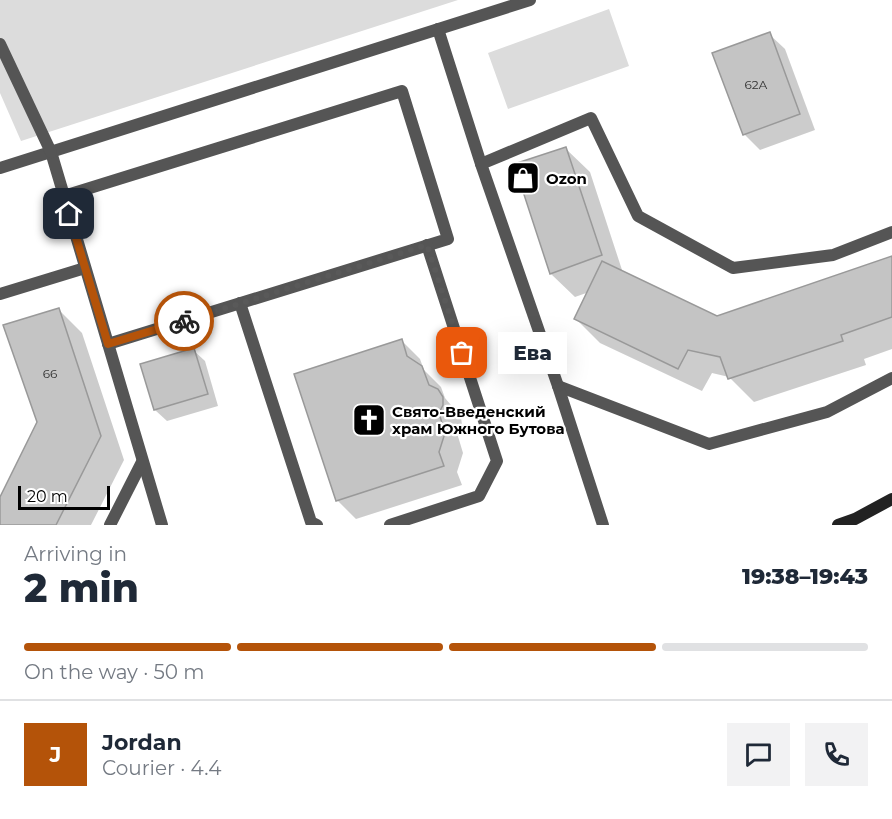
<!DOCTYPE html>
<html lang="en">
<head>
<meta charset="utf-8">
<style>
	:root { --surface:#fff; --page:#f2f2f3; --text:#1f2937; --muted:#747a83; --line:#e0e1e3; --accent:#b45309 }
	body { margin:0; font-family:Montserrat,sans-serif; background:var(--page); color:var(--text); height:100vh; display:flex; flex-direction:column; font-size:22px; white-space:nowrap }
	* { box-sizing:border-box; margin:0 }
	p { font-size:20px; color:var(--muted) }
	.icon { flex:none; width:33px; height:33px; fill:none; stroke:currentColor; stroke-width:2; stroke-linecap:round; stroke-linejoin:round }
	.map { position:relative; height:525px; overflow:hidden }
	.details { display:flex; flex-direction:column; background:var(--surface); flex:1 }
	.details>* { flex:none }
	.scale { position:absolute; left:18px; bottom:15px; width:92px; box-sizing:border-box; padding-left:6px; border:3px solid #000; border-top:0; font-size:16px; line-height:21px; white-space:nowrap; color:#000; -webkit-text-stroke:4px #fff; paint-order:stroke }
	.pin { position:absolute; display:grid; place-items:center; width:51px; height:51px; color:#fff; margin:-26px; border-radius:12px; box-shadow:0 3px 9px #0006 }
	.courier { position:absolute; display:grid; place-items:center; width:60px; height:60px; margin:-30px; border:4px solid #b45309; border-radius:50%; background:#fff; color:#222; box-shadow:0 2px 8px #0007 }
	.bubble { position:absolute; height:42px; border-radius:0px; background:var(--surface); box-shadow:0 6px 24px #0002; font-size:20px; font-weight:800; line-height:42px; text-align:center }
	.overview em { font-style:normal; font-weight:800 }
	.overview div { display:flex; flex-direction:column-reverse }
	.overview { display:flex; align-items:center; justify-content:space-between; height:102px; padding:0 24px }
	h1 { font-size:39px; font-weight:800; line-height:45px }
	.bar { display:grid; grid-template-columns:repeat(4,1fr); gap:9px 6px; align-content:center; height:72px; padding:0 24px }
	.bar i { height:8px; border-radius:4px; background:var(--line) }
	.bar .active { background:var(--accent) }
	.bar p { grid-column:span 4 }
	.line { display:flex; align-items:center; gap:15px; padding:0 24px; border-top:2px solid var(--line) }
	.line div { flex:1 }
	.round { display:grid; place-items:center; flex:none; width:63px; height:63px; border-radius:0px; background:var(--page) }
	.map>svg:first-child { display:block }
	.green { fill:#dcdcdc }
	.shadow { fill:#0003 }
	.building { fill:#c4c4c4; stroke:#999; stroke-width:1.5 }
	.lines { fill:none; stroke-linecap:round; stroke-linejoin:round }
	.lane { stroke:#555; stroke-width:12 }
	.street { stroke:#555; stroke-width:12 }
	.secondary { stroke:#222; stroke-width:12 }
	.done { stroke:#595959; stroke-width:6; stroke-dasharray:0 10.8 }
	.route { stroke:#b45309; stroke-width:8 }
	.labels { text-anchor:middle; dominant-baseline:central; stroke-width:4.5; stroke-linejoin:round; paint-order:stroke }
	.number-label { font-size:12px; fill:#313131 }
	.poi-label { font-size:15px; font-weight:bold; fill:#000; stroke:#fff; text-anchor:start }
</style>
</head>
<body>
<div class="map">
<svg width="892" height="525" viewBox="0 0 892 525">
	<rect width="100%" height="100%" fill="#fff"/>
	<g class="green">
		<polygon points="0,0 458,0 21,141 0,93"/>
		<polygon points="609,9 629,66 508,109 488,53"/>
	</g>
	<g class="shadow">
		<polygon points="769,34 785,49 815,130 760,150 744,134"/>
		<polygon points="566,149 590,172 623,273 717,318 892,258 892,349 864,359 866,365 754,402 729,377 712,373 702,391 600,343 576,319 589,292 575,297 551,274"/>
		<polygon points="58,309 82,333 124,460 91,525 0,525 0,500 39,422"/>
		<polygon points="401,340 420,359 424,370 441,387 445,398 461,417 462,425 457,433 463,453 457,472 462,485 356,519 337,500"/>
		<polygon points="193,350 205,361 218,406 167,421 155,410"/>
	</g>
	<g class="building">
		<polygon points="770,32 800,114 743,135 712,53"/>
		<polygon points="566,147 602,255 550,274 514,164"/>
		<polygon points="892,256 892,317 841,335 843,341 728,379 720,357 688,350 678,369 574,319 602,261 717,316"/>
		<polygon points="59,308 101,436 56,525 0,525 0,497 37,422 3,325"/>
		<polygon points="402,339 407,356 422,366 429,385 438,389 443,397 443,405 439,413 445,433 439,452 444,466 336,501 294,374"/>
		<polygon points="194,348 208,394 154,410 140,364"/>
	</g>
	<g class="lines">
		<g class="lane">
			<polyline points="438,29 481,164"/>
			<polyline points="51,152 162,525"/>
			<polyline points="0,168 530,0"/>
			<polyline points="64,196 402,91 448,239 108,344"/>
			<polyline points="0,294 85,268"/>
			<polyline points="240,303 311,522 317,525"/>
			<polyline points="558,386 709,444 827,412 892,378"/>
			<polyline points="110,525 142,462"/>
			<polyline points="390,525 479,496 497,461 427,245"/>
			<polyline points="603,525 558,386 481,164 591,118 638,216 733,268 833,255 892,232"/>
		</g>
		<polyline class="street" points="0,44 51,152"/>
		<polyline class="secondary" points="838,525 855,519 892,499"/>
	</g>
	<g class="lines">
		<polyline class="done" points="184,321 427,245 462,353"/>
		<polyline class="route" points="69,214 108,344 184,321"/>
	</g>
	<defs>
		<symbol id="shop-square" viewBox="-11 -11 22 22"><rect x="-9" y="-9" width="18" height="18" rx="4" fill="#000" stroke="#fff"/><path d="M-5-2.5h2.3a2.7 3.5 0 0 1 5.4 0H5L5.5 6h-11ZM-1.5-2.5h3a1.5 2.3 0 0 0-3 0Z" fill="#fff"/></symbol>
		<symbol id="church-square" viewBox="-11 -11 22 22"><rect x="-9" y="-9" width="18" height="18" rx="4" fill="#000" stroke="#fff"/><path d="M-1.2-6h2.4v3.5h3.3v2.4h-3.3V6h-2.4V-.1h-3.3v-2.4h3.3Z" fill="#fff"/></symbol>
	</defs>
	<g fill-rule="evenodd">
		<use href="#shop-square" x="504" y="159" width="38" height="38"/>
		<use href="#church-square" x="350" y="401" width="38" height="38"/>
	</g>
	<g class="labels">
		<g class="number-label">
			<text x="756" y="84">62А</text>
			<text x="50" y="373">66</text>
		</g>
		<g class="poi-label">
			<text x="546" y="178">Ozon</text>
			<text x="392" y="411">Свято-Введенский<tspan x="392" dy="17">храм Южного Бутова</tspan></text>
		</g>
	</g>
</svg>
<div class="scale">20 m</div>
<div class="pin" style="left:462px;top:353px;background:#ea580c"><svg class="icon" aria-label="bag" viewBox="0 0 24 24"><path d="M5 8h14l-1 12H6zM9 8a3 3 0 0 1 6 0"/></svg></div>
<div class="pin" style="left:69px;top:214px;background:#1f2937"><svg class="icon" aria-label="home" viewBox="0 0 24 24"><path d="M3 11l9-7 9 7M6 9v11h12V9"/></svg></div>
<div class="courier" style="left:184px;top:321px"><svg class="icon" aria-label="bike" viewBox="0 0 24 24"><circle cx="6" cy="16" r="4"/><circle cx="18" cy="16" r="4"/><path d="M6 16l4-8h5l3 8M10 8l3 8H6M13 5h3"/></svg></div>
<div class="bubble" style="left:498px;top:332px;width:69px">Ева</div>
</div>
<section class="details">
<div class="overview"><div><h1>2 min</h1><p>Arriving in</p></div><em>19:38–19:43</em></div>
<div class="bar"><i class="active"></i><i class="active"></i><i class="active"></i><i></i><p>On the way · 50 m</p></div>
<div class="line" style="height:108px"><b class="round" style="background:var(--accent);color:#fff">J</b><div><b>Jordan</b><p>Courier · 4.4</p></div><a class="round"><svg class="icon" aria-label="chat" viewBox="0 0 24 24"><path d="M4 5h16v11H9l-5 4z"/></svg></a><a class="round"><svg class="icon" aria-label="phone" viewBox="0 0 24 24"><path d="M5 4h4l2 5-3 2q2 4 5 5l2-3 5 2v4C11 20 4 13 5 4z"/></svg></a></div>
</section>
</body>
</html>
